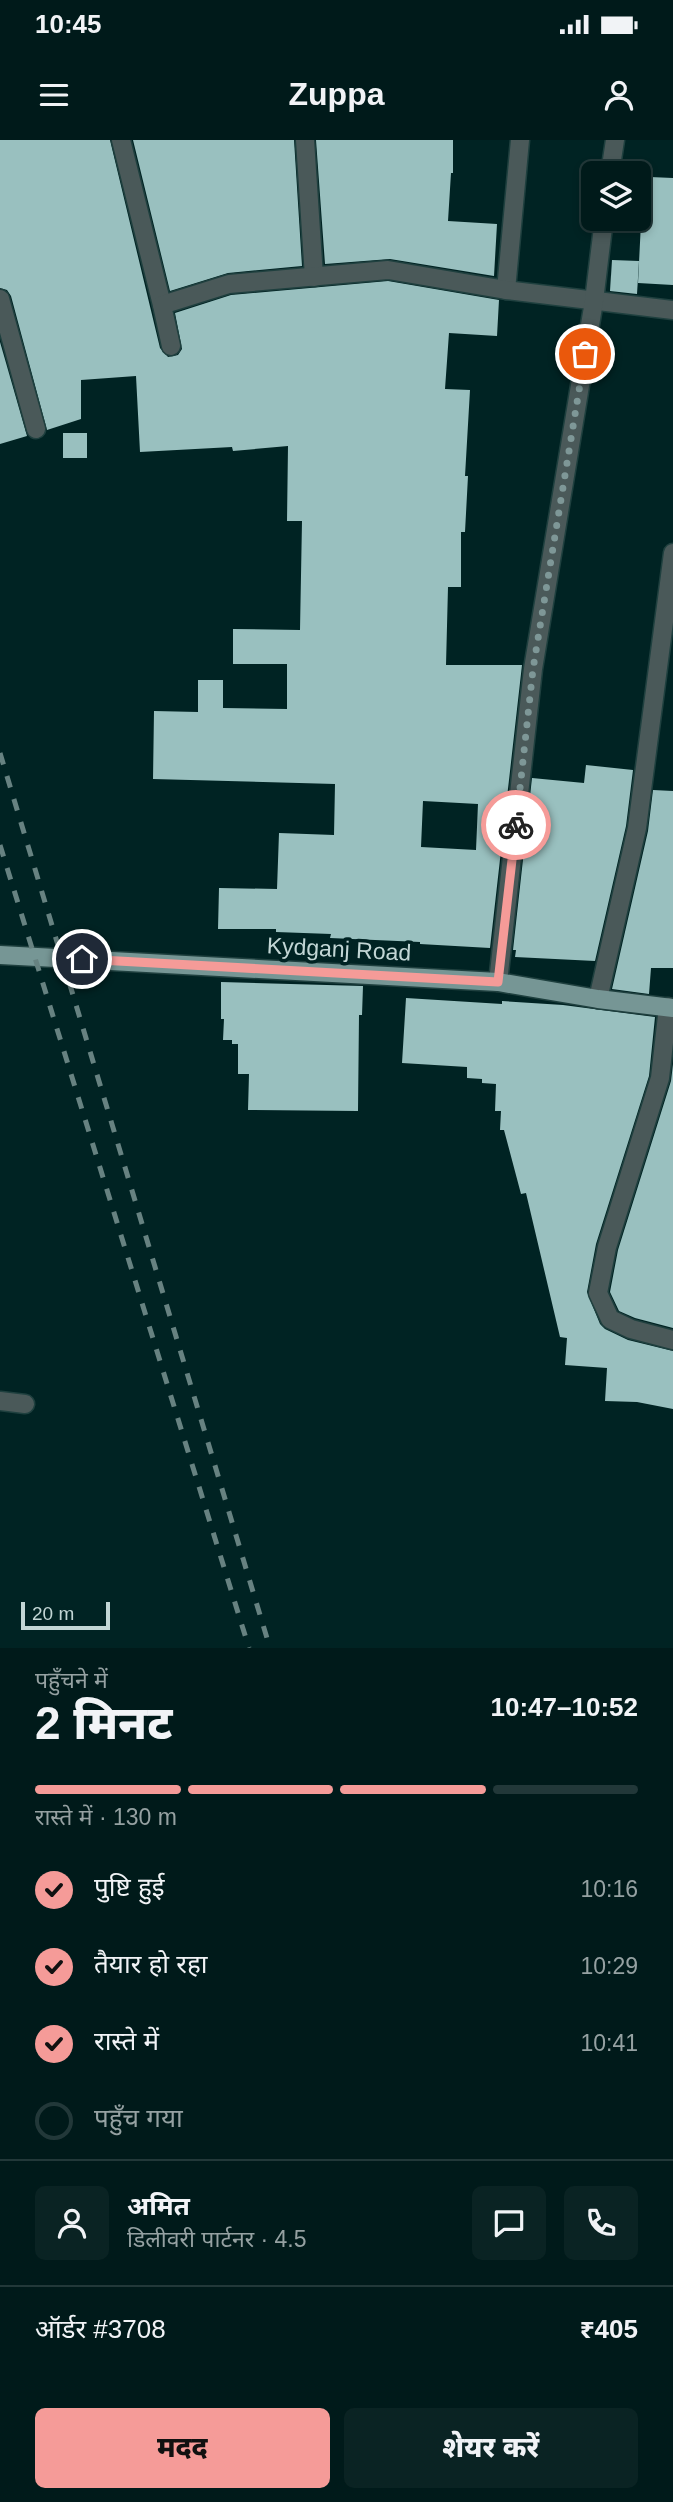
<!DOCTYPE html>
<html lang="hi">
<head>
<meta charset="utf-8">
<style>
	:root { --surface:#001a1a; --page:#0a2323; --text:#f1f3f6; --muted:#95a1a2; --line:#223839; --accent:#f59b98 }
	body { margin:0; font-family:Arial,"Noto Sans Devanagari",sans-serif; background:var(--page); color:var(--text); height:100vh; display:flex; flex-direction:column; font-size:26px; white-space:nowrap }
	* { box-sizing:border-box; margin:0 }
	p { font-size:23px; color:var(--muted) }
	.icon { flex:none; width:38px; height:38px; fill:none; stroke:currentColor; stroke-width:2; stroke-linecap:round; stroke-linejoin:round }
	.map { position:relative; height:1508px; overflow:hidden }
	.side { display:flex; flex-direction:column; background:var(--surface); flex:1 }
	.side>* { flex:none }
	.tools { position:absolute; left:581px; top:21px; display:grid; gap:14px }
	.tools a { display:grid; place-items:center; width:70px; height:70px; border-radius:10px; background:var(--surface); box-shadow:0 4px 10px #0003,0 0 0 2px var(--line); font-size:35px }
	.scale { position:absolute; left:21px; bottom:18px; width:89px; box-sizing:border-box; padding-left:7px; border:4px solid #c2d6d5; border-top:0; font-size:19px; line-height:24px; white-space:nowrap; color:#c2d6d5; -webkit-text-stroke:5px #002323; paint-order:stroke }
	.pin { position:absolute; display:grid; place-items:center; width:60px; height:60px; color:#fff; margin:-30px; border:4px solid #fff; border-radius:50%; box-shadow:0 2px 7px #0007 }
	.courier { position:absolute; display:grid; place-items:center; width:70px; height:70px; margin:-35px; border:5px solid #f59b98; border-radius:50%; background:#fff; color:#222; box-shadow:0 2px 9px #0007 }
	.overview em { font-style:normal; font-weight:800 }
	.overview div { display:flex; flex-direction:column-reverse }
	.overview { display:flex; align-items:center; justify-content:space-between; height:119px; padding:0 35px }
	h1 { font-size:46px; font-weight:800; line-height:52px }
	.bar { display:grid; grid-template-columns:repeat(4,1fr); gap:10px 7px; align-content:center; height:84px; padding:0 35px }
	.bar i { height:9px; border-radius:5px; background:var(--line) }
	.bar .current { background:var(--accent) }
	.bar p { grid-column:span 4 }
	.line { display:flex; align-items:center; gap:18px; padding:0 35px; border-top:2px solid var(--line) }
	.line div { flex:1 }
	.round { display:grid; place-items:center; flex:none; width:74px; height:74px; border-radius:10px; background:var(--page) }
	ol { padding:0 35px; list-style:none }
	li { display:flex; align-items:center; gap:21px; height:77px }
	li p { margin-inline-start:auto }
	li .icon { padding:7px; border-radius:50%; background:var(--accent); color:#111; stroke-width:4 }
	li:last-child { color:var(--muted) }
	li i { width:38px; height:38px; border:4px solid var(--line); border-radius:50% }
	.primary-button { display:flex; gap:14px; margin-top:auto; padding:14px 35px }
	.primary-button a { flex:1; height:80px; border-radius:10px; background:var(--accent); color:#111; font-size:28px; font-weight:800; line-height:80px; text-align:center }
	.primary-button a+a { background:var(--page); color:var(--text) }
	.status { display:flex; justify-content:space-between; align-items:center; height:49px; padding:0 35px; background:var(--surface); direction:ltr }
	.status svg { height:19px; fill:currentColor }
	header { display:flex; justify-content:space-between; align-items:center; height:91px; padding:0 35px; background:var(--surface); font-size:32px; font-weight:800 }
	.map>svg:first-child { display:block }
	.building { fill:#99c0bf; fill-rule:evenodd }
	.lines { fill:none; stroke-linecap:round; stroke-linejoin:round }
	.minor-casing { stroke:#1f403f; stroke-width:21 }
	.major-casing { stroke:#1f403f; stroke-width:21 }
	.minor { stroke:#4a5959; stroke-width:18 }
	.major { stroke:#769695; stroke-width:18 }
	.rail { stroke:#678281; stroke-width:5; stroke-dasharray:12 12; stroke-linecap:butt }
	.done { stroke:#7e9797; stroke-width:7; stroke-dasharray:0 12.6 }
	.route { stroke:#f59b98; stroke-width:9 }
	.labels { text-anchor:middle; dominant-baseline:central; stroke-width:7; stroke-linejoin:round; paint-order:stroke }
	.street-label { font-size:23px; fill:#c2d6d5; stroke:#002323 }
</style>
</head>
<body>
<div class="status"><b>10:45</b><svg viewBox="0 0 49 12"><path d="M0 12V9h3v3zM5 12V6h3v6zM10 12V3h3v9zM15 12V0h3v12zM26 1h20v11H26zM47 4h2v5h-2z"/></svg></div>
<header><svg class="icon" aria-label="menu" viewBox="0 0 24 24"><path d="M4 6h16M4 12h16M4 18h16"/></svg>Zuppa<svg class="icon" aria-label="person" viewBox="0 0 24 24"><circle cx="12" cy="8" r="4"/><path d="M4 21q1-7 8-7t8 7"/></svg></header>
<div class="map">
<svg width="673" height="1508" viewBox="0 0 673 1508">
	<rect width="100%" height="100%" fill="#002323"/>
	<g class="building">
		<path d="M 0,0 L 110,0 L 160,208 L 168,217 L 178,215 L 182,209 L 175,173 L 231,155 L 388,141 L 499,160 L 497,196 L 449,193 L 445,249 L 470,250 L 465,336 L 468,336 L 465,392 L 461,392 L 461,447 L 448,447 L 446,525 L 522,525 L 490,808 L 420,804 L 420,802 L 330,798 L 331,794 L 276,792 L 276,789 L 218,789 L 219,748 L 277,749 L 279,693 L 334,695 L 335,644 L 153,639 L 154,571 L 198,572 L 198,540 L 223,540 L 223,568 L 287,569 L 287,524 L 233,524 L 233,489 L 300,490 L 302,381 L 287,381 L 288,306 L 233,311 L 232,307 L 140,312 L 136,236 L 81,240 L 81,279 L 47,290 L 11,156 L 7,150 L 0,148 ZM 423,661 L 478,664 L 476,710 L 421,707 Z"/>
		<polygon points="133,0 294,0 302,126 228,133 170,151"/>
		<polygon points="316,0 453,0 453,33 451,33 448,81 497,84 494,136 390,119 325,124"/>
		<polygon points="650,37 673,38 673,145 638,143 643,42 649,42"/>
		<polygon points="612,120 639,121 637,154 610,151"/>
		<polygon points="0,202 27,296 0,304"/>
		<rect x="63" y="293" width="24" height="25"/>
		<polygon points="586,625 633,630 626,686 595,821 515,817 516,810 513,810 532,638 584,643"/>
		<polygon points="653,650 673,651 673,828 651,828 649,854 612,849 648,691"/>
		<polygon points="221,842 363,846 362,875 359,875 358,971 248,970 249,934 238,934 238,904 232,904 232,900 223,900 224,879 221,879"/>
		<polygon points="406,858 502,864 502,861 563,865 655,877 649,936 596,1104 587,1152 600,1184 605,1189 628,1200 673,1211 673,1269 637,1262 605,1261 607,1228 565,1225 567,1198 560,1197 526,1053 521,1054 504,990 500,990 501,971 495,971 496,944 482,943 482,939 467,938 467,927 402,923"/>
		<polygon points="673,924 673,1188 635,1178 619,1171 610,1152 618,1110 671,941"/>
	</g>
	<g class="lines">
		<defs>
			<g id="minor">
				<polyline points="121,0 162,165"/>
				<polyline points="305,0 314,137"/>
				<polyline points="610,33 615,0"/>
				<polyline points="506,150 520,0"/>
				<polyline points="0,159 36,289"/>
				<polyline points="171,206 162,165 229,144 388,130 506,150 673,170"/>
				<polyline points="498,842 533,529 594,161 604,79"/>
				<polyline points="598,859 637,688 673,413"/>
				<polyline points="668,867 660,938 607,1107 598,1153 610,1179 631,1189 673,1200"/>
				<polyline points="0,1261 25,1264"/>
			</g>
			<polyline id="major" points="0,815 498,842 598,859 673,868"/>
		</defs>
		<use href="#minor" class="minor-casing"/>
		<use href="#major" class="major-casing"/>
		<use href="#minor" class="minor"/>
		<use href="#major" class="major"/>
		<g class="rail">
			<polyline points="0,613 270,1508"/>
			<polyline points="0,705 249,1508"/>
		</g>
	</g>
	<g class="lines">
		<polyline class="done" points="516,685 533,529 585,214"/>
		<polyline class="route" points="82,819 498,842 516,685"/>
	</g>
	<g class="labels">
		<g class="street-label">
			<text transform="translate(339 809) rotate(3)">Kydganj Road</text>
		</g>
	</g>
</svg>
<div class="tools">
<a><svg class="icon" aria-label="layers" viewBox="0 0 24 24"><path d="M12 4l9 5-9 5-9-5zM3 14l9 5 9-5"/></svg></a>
</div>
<div class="scale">20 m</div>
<div class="pin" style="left:585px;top:214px;background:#ea580c"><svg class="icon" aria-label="bag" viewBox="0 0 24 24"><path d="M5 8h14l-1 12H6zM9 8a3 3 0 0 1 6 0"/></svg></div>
<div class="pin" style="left:82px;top:819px;background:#1f2937"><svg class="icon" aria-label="home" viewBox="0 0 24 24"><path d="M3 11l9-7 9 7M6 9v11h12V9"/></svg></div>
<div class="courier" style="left:516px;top:685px"><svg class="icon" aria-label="bike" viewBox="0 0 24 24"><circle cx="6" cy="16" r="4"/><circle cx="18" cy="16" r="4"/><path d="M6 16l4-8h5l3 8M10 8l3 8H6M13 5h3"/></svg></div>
</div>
<section class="side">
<div class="overview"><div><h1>2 मिनट</h1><p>पहुँचने में</p></div><em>10:47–10:52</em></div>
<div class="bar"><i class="current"></i><i class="current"></i><i class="current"></i><i></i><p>रास्ते में · 130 m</p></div>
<ol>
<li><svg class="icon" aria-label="check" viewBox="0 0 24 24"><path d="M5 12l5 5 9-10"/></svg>पुष्टि हुई<p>10:16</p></li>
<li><svg class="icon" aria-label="check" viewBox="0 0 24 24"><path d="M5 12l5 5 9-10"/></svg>तैयार हो रहा<p>10:29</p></li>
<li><svg class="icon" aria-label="check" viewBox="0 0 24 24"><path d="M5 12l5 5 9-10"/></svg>रास्ते में<p>10:41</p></li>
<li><i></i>पहुँच गया</li>
</ol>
<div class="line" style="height:126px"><a class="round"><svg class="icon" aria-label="person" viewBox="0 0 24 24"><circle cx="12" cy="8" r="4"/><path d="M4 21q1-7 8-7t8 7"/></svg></a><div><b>अमित</b><p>डिलीवरी पार्टनर · 4.5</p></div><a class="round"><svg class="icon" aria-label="chat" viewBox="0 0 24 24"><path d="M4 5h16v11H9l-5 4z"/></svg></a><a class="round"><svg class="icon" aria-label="phone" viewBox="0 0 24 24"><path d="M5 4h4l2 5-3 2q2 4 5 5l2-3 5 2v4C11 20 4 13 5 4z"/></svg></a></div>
<div class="line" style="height:91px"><div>ऑर्डर #3708</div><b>₹405</b></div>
<div class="primary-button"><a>मदद</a><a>शेयर करें</a></div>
</section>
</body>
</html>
